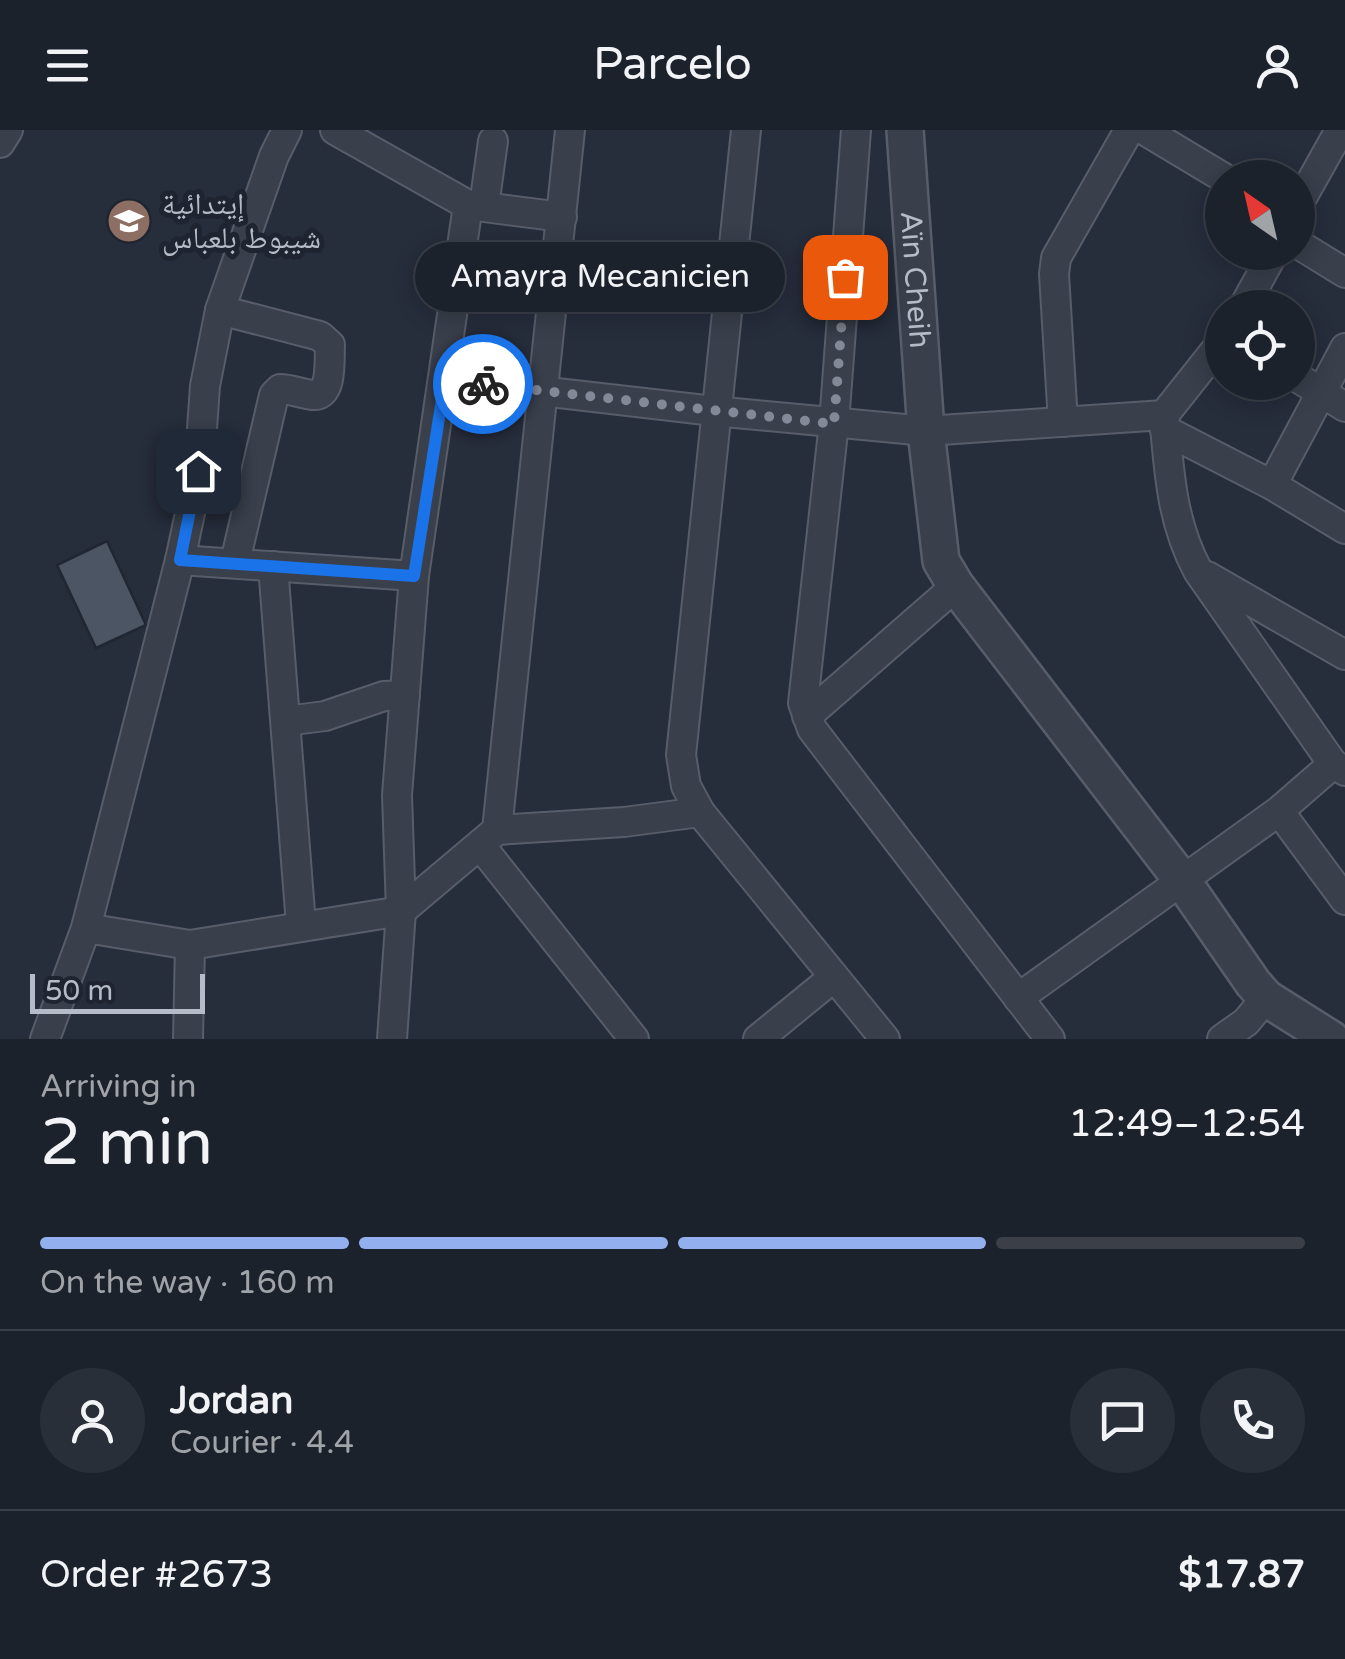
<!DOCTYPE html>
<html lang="en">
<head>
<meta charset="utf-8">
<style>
	:root { --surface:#1c222c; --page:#292f38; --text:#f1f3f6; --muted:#a0a4a9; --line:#3a3f48; --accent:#93afee }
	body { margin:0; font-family:"Varela Round","Noto Naskh Arabic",sans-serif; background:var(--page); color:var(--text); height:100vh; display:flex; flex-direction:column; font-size:38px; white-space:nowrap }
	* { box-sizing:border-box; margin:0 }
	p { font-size:32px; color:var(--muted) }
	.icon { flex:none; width:55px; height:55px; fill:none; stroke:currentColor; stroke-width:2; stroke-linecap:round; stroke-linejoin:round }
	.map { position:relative; height:909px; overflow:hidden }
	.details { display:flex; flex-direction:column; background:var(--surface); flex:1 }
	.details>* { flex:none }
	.needle { width:65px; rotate:326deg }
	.controls { position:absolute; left:1205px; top:30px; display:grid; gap:20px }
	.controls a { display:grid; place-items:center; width:110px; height:110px; border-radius:50%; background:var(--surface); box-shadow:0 5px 25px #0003,0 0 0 2px var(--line); font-size:50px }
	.scale { position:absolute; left:30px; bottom:25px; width:175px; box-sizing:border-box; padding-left:10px; border:5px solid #b5bbc7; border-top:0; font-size:28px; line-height:35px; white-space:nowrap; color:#b5bbc7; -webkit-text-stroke:8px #1e2430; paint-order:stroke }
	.pin { position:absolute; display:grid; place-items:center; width:85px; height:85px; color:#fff; margin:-42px; border-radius:20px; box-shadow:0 5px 15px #0006 }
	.courier { position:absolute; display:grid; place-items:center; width:100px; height:100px; margin:-50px; border:8px solid #1a73e8; border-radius:50%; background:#fff; color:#222; box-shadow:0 2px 12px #0007 }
	.bubble { position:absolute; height:70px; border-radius:35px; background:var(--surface); box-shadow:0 5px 25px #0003,0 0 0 2px var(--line); font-size:32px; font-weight:600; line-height:70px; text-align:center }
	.head em { font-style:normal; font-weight:600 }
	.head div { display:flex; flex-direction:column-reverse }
	.head { display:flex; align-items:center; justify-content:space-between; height:170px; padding:0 40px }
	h1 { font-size:65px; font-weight:600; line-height:75px }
	.bar { display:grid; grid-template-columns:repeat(4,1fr); gap:15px 10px; align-content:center; height:120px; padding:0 40px }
	.bar i { height:12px; border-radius:8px; background:var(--line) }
	.bar .current { background:var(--accent) }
	.bar p { grid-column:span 4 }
	.line { display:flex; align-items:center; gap:25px; padding:0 40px; border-top:2px solid var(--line) }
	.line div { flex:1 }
	.round { display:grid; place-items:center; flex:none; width:105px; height:105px; border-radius:52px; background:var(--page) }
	header { display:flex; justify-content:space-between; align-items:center; height:130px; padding:0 40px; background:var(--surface); font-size:45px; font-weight:600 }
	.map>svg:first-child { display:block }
	.building { fill:#4c5564; stroke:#202632; stroke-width:2.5 }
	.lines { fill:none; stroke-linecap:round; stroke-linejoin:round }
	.minor-casing { stroke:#575d69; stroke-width:32 }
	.tertiary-casing { stroke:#575d69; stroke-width:40 }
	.minor { stroke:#393f4b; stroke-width:28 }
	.tertiary { stroke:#393f4b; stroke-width:35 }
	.done { stroke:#838996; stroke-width:10; stroke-dasharray:0 18 }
	.route { stroke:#1a73e8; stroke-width:12 }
	.labels { text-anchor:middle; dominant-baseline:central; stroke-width:10; stroke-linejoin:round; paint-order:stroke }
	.poi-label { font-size:30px; fill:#b5bbc7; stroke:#1e2430; text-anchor:start }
	.street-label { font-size:30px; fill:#b5bbc7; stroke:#1e2430 }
</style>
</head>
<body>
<header><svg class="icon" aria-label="menu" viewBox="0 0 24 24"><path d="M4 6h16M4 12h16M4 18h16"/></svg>Parcelo<svg class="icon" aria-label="person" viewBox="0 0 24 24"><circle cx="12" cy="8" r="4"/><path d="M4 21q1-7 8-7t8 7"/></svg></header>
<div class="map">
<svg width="1345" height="909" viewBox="0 0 1345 909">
	<rect width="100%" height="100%" fill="#262d3b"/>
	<polygon class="building" points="107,411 146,495 96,518 57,435"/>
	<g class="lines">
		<defs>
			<g id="minor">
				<polyline points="335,0 468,75 562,87"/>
				<polyline points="746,0 681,625 686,656 700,682 885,909"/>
				<polyline points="856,0 834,293 803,573 812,599 1050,909"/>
				<polyline points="1144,0 1224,48"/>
				<polyline points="0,13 8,0"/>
				<polyline points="1298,75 1340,0"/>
				<polyline points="484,76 493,11"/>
				<polyline points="1298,114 1345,143"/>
				<polyline points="1243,178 1274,122"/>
				<path d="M 220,180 L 320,206 L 330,215 C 329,229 333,267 313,265 C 301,264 292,259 280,259 L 274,265 L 235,432"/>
				<polyline points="1298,248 1345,277"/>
				<polyline points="445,250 714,281 926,301 1164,285 1222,212"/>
				<path d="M 1164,285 C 1169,340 1171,391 1198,441 L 1333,634 L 1345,641"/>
				<polyline points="1063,292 1054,144 1056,128 1129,0"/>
				<polyline points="1165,300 1272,355 1345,399"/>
				<polyline points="1272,355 1345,218"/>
				<polyline points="180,430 199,341 205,256 220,180 274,26 287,0"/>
				<polyline points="273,436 301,795"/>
				<polyline points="1207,446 1345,525"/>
				<polyline points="807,586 956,456"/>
				<polyline points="286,591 325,586 384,566 405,565"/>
				<polyline points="1279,681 1345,770"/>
				<polyline points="497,700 570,0"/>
				<polyline points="480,715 634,909"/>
				<polyline points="401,781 497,700 624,692 700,682"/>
				<polyline points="86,798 190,815 401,781"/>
				<polyline points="1018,868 1279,681 1333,634"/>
				<polyline points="45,909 86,798 180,430 414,446"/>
				<polyline points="188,909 190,815"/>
				<polyline points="392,909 401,781 397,665 414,446 468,75"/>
				<polyline points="758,909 834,847"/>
				<polyline points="1222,909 1246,892 1266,868"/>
			</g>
			<g id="tertiary">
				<path id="s1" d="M 905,0 L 926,301 L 941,431 L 956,456 L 1181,749 L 1253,853 L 1266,868 L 1331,909"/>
			</g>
		</defs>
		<use href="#minor" class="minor-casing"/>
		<use href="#tertiary" class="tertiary-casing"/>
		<use href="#minor" class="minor"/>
		<use href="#tertiary" class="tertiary"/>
	</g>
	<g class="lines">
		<polyline class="done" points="483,254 834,294 845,147"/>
		<polyline class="route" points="198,341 180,430 414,446 445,250 483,254"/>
	</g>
	<defs>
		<symbol id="school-disc" viewBox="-11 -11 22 22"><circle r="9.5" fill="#8d6e63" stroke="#1e2430"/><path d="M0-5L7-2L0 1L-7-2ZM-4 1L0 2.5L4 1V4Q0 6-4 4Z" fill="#fff"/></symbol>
	</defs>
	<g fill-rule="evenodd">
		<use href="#school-disc" x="104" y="66" width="50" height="50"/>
	</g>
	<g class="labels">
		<g class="poi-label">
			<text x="162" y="74">إيتدائية<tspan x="162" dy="34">شيبوط بلعباس</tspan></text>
		</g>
		<g class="street-label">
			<text stroke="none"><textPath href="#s1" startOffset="150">Aïn Cheih</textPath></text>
		</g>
	</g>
</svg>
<div class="controls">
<a><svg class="needle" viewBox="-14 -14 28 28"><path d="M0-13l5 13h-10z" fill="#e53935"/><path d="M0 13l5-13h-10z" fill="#a0a4a9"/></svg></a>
<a><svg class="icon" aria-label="locate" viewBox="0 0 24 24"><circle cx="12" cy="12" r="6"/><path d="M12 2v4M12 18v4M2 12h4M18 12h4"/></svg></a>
</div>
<div class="scale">50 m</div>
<div class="pin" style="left:845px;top:147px;background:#ea580c"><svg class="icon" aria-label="bag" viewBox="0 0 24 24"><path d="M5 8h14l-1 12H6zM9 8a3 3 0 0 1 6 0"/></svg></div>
<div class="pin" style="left:198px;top:341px;background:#1f2937"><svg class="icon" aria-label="home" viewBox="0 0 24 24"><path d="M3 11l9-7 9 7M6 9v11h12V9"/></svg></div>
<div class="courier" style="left:483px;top:254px"><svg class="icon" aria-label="bike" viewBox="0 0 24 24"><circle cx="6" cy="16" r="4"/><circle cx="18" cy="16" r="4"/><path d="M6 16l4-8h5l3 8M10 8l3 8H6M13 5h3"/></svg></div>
<div class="bubble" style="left:415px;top:112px;width:370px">Amayra Mecanicien</div>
</div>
<section class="details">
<div class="head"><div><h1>2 min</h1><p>Arriving in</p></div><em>12:49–12:54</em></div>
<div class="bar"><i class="current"></i><i class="current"></i><i class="current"></i><i></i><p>On the way · 160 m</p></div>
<div class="line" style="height:180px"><a class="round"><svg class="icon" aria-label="person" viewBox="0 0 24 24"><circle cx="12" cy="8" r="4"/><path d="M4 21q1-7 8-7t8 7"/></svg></a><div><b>Jordan</b><p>Courier · 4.4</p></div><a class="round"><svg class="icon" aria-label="chat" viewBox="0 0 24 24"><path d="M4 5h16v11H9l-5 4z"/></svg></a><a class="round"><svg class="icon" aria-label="phone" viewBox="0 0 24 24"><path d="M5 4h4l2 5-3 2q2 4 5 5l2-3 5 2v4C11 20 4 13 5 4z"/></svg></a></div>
<div class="line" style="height:130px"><div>Order #2673</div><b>$17.87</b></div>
</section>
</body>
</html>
